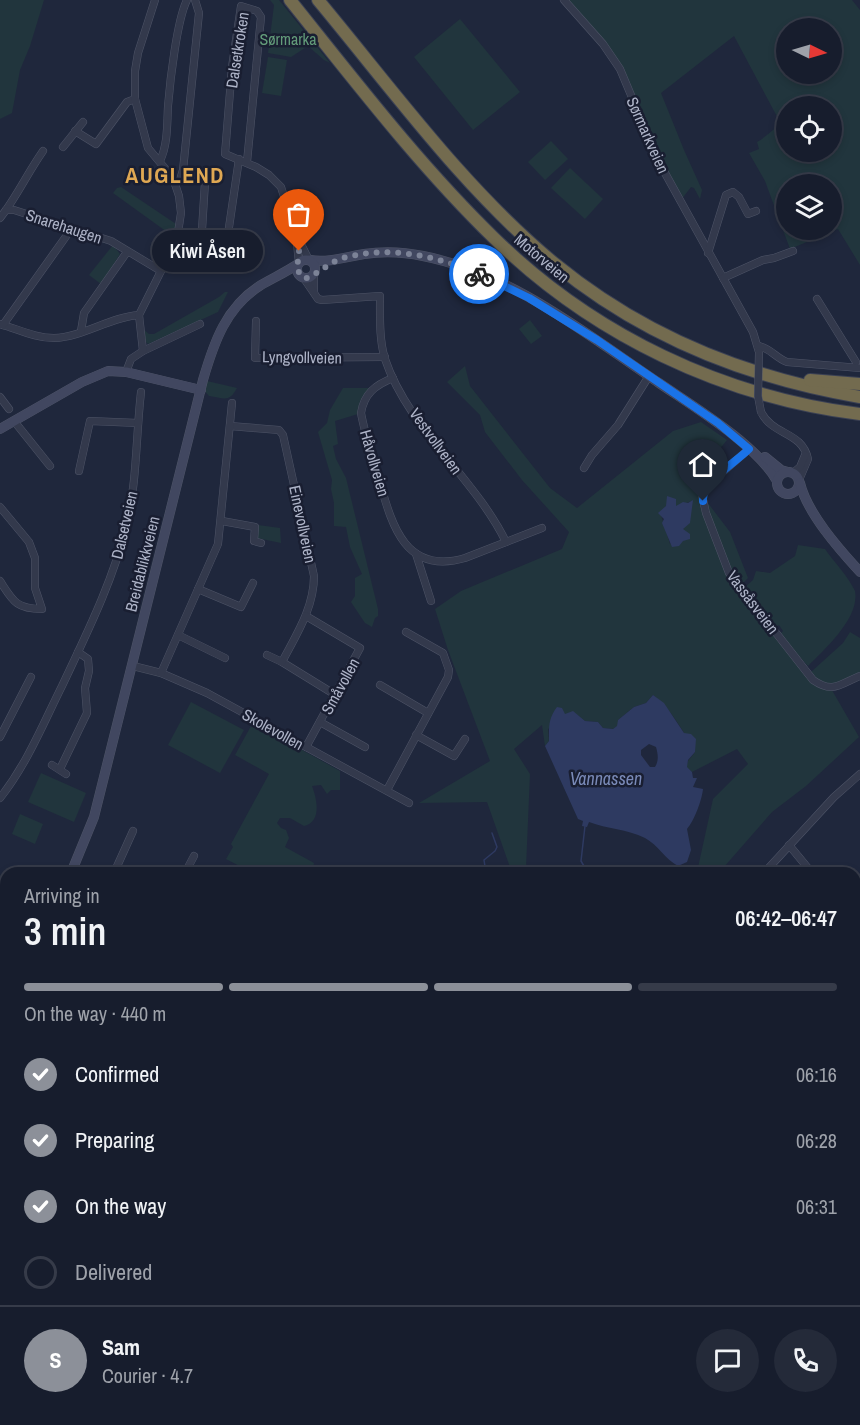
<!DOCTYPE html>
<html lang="en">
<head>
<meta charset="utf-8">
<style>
	:root { --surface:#171d2d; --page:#242a39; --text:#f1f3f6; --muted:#9ea2aa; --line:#363b49; --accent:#8c9099 }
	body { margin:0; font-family:"Archivo Narrow",sans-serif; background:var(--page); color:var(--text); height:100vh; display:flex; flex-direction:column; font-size:22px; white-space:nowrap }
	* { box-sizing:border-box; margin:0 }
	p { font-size:20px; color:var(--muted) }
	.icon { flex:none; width:33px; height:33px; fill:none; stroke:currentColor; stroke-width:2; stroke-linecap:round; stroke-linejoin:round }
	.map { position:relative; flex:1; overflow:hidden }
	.details { position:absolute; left:0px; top:867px; width:861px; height:558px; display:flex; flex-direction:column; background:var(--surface); border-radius:18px 18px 0 0; box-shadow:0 3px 9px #0003,0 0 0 2px var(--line) }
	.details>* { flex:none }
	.needle { width:39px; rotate:95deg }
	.buttons { position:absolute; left:776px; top:18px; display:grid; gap:12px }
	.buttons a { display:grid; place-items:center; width:66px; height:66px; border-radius:50%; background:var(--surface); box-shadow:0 3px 9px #0003,0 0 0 2px var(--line); font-size:30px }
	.pin { position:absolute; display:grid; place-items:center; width:51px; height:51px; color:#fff; margin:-62px -26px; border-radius:50% 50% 50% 0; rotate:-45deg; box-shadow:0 0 6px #0007 }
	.pin .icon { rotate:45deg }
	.courier { position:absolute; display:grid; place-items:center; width:60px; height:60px; margin:-30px; border:4px solid #1a73e8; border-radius:50%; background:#fff; color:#222; box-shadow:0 2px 8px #0007 }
	.bubble { position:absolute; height:42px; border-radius:21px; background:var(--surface); box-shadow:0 3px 9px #0003,0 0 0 2px var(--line); font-size:20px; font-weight:600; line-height:42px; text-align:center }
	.headline em { font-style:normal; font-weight:600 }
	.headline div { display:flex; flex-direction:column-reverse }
	.headline { display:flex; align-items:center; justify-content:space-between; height:102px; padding:0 24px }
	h1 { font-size:39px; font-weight:600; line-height:45px }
	.bar { display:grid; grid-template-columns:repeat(4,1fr); gap:9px 6px; align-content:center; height:72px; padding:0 24px }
	.bar i { height:8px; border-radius:4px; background:var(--line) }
	.bar .active { background:var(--accent) }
	.bar p { grid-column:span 4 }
	.line { display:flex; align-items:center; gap:15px; padding:0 24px; border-top:2px solid var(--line) }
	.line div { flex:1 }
	.round { display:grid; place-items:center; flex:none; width:63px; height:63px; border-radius:32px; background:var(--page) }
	ol { padding:0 24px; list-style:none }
	li { display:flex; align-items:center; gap:18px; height:66px }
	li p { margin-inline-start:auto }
	li .icon { padding:6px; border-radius:50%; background:var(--accent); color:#fff; stroke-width:4 }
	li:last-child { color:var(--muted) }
	li i { width:33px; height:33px; border:3px solid var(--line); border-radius:50% }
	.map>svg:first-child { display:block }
	.green { fill:#21353d; fill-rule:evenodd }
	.water { fill:#2e3a61; fill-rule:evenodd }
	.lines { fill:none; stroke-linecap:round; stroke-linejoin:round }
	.stream { stroke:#2e3a61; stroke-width:1.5 }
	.primary-tunnel { stroke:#343c51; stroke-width:10; stroke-dasharray:10 5; stroke-linecap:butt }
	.street-casing { stroke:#4e5467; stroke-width:8 }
	.secondary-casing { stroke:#4e5467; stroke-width:10 }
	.primary-casing { stroke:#3d4255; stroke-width:12 }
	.highway-casing { stroke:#3b4154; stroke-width:14 }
	.street { stroke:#33394c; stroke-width:7 }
	.secondary { stroke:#414760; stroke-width:9 }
	.primary { stroke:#51586d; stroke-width:10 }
	.highway { stroke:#736b4f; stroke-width:12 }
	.street-bridge-casing { stroke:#4e5467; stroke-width:8; stroke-linecap:butt }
	.street-bridge { stroke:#33394c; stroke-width:7 }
	.done { stroke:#7c8397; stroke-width:6; stroke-dasharray:0 10.8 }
	.route { stroke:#1a73e8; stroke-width:8 }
	.labels { text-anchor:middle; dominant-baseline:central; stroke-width:5; stroke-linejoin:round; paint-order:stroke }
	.park-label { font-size:16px; fill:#639c7a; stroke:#191e31 }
	.street-label { font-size:16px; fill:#aeb4c8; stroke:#191e31 }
	.water-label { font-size:18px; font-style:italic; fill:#7a8ab8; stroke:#191e31 }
	.district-label { font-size:22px; font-weight:bold; letter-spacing:1.5px; fill:#dfa853; stroke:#191e31 }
</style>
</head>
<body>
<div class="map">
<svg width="860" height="1425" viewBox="0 0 860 1425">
	<rect width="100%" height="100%" fill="#1f273c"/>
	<g class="green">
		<polygon points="0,0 44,0 30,46 20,70 12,113 0,119"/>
		<polygon points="270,0 279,0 330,63 324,60 308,46 291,57 268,53 274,5"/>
		<path d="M 566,0 L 852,0 L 860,10 L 860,265 L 838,229 L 790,249 L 765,181 L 749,153 L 759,149 L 757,142 C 766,137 772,130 781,124 L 734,36 L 661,93 L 684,150 L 702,190 L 700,199 L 694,188 L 691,187 L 681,200 L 666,172 L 619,62 ZM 786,28 L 831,28 L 831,74 L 786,74 ZM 786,106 L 831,106 L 831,152 L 786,152 ZM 786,184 L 831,184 L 831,230 L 786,230 Z"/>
		<polygon points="460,19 520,92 473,130 414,57"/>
		<polygon points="268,57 287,60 281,96 262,93"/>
		<polygon points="551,141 568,159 545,180 528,162"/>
		<polygon points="570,168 603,199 585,219 551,188"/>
		<polygon points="121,187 176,224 174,237 113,193 117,188"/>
		<polygon points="183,229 224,254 218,264 180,240"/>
		<polygon points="113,245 120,254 101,284 89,275"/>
		<polygon points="225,292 228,292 218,312 155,341 148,344 146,342 143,329 149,334 154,334 219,297"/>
		<polygon points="530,320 542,336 531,344 519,329"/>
		<path d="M 465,366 L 470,386 L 550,488 L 577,508 L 673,431 L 701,422 L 727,440 L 714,456 L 719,462 L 698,490 L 730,532 L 748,578 L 737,589 L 777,638 L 811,672 L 843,643 L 850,632 L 860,638 L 860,672 L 843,681 L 829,685 L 859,737 L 806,786 L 772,812 L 724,867 L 715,873 L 695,873 L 697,872 L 713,799 L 748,764 L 737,749 L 692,772 L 686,767 L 688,761 L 695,752 C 683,731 672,710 653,695 L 646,703 L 634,707 L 618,720 L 618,726 L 613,729 L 603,728 L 598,722 L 585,721 L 573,712 L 548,729 L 549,741 L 545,746 L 542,725 L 514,749 L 530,774 L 526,868 L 531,873 L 512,873 L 487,802 L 419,803 L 490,761 L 448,650 L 435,609 L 461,591 L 562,549 L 569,532 L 522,480 L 485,432 L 480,415 L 447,382 ZM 692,501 L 683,529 L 670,544 L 661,515 L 666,506 L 676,507 Z"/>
		<path d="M 207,381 L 237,388 C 229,403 224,398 209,396 L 204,390 Z"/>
		<polygon points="343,388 369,388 360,401 358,414 335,421 338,444 333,446 336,459 346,478 378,609 378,616 375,618 372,627 365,623 351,602 355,596 355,578 362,574 350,547 346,527 334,526 334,503 331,489 332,480 318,432 327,423 330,410"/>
		<polygon points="258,525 280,528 281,543 257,538"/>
		<path d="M 798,545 L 825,549 C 834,562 848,576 855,591 C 860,618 825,649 808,666 L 779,635 L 783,631 L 779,625 L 776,627 L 744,588 L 753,580 L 756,571 L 770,573 L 795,556 Z"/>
		<polygon points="191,702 244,730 220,773 168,745"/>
		<path d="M 257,725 L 340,771 L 340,790 L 331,790 L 327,794 L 321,785 L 312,786 C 317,799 322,822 304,826 L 290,818 L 280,818 L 277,823 L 281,828 L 286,830 L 289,838 L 285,847 L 314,863 L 312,873 L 253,873 L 226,859 L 233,847 L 231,844 L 269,774 L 235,755 L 251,726 Z"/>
		<polygon points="41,773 86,793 74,822 28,802"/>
		<polygon points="20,814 43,824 35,844 12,834"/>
		<polygon points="855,1085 860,1093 860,1148 855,1146"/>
		<polygon points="552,1419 601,1419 626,1424 564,1425"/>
	</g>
	<g class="water">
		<polygon points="667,496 676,499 676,506 683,502 688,503 693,500 690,523 683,529 690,534 690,539 683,541 679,546 672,547 662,523 664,519 658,513 666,506"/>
		<path d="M 653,695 L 664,703 L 684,733 L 691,734 L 696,739 L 695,752 L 688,760 L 687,767 L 692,772 L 693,778 L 697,778 L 693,787 L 703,789 C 702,800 694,821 687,829 L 691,850 L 687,862 L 678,866 C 665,859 658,845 645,838 C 627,829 607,829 589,822 L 587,827 L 582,826 L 583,821 L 578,819 L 545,746 L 549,741 C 549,727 548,719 557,707 L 562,708 L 565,714 L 573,711 L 585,721 L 598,722 L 603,728 L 613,729 L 617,726 L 618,720 L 634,707 L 646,703 ZM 649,744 L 656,747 C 658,754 659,761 655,767 L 650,767 L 641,755 L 641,750 Z"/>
	</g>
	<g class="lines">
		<g class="stream">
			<polyline points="585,826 581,861 588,873"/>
			<polyline points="486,873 484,860 495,851 497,847 492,833"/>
		</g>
		<g class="primary-tunnel">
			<polyline points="559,1419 574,1425"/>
			<polyline points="589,1419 609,1425"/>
		</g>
		<defs>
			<g id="street">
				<polyline points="564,0 603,44 620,69 660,164 753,332 759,352"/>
				<polyline points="75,131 96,144 127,102 135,99"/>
				<polyline points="63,147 83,122"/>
				<path d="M 160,161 C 168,144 167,124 168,106 C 170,81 177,20 187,0"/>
				<polyline points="247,162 261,17 257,11 241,6 232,67 225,154 256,167 269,175 281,187 296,234 309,260"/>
				<path d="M 182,178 L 186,174 C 195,174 200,175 205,182 L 202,230 L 199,236"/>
				<polyline points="175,184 180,180 183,170 199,13 195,0"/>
				<path d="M 6,210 C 20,190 29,171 43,151"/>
				<polyline points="0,218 6,210 14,210 111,241 161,271"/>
				<polyline points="297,243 299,264"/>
				<polyline points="222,249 225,247 227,241 239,159"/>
				<polyline points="708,253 726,195 733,192 739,197 748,214 756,211"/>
				<polyline points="314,274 314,292"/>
				<path d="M 303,277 L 318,299 L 322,300 L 380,296 C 380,315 379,340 385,359 C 408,428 475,478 506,542"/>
				<polyline points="723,278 763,260 774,258 793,251"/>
				<polyline points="817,299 856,362"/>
				<polyline points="256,321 255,358 385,357"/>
				<path d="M 0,324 C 18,329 35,338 54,338 C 83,337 110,317 139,315"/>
				<polyline points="3,325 67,235 69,228"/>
				<polyline points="81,331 84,313 127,252"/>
				<path d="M 758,346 C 769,347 776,358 787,362 L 860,368"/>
				<polyline points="143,351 200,324"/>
				<polyline points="126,372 131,359 143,351 139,315 177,239 181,213 179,196 175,184 168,172 148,148 135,99 135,71 138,53 155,0"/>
				<path d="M 393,378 C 375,385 364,394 361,413 C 365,435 372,455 378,476 C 391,521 403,576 465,558 L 542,528"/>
				<polyline points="0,397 9,409"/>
				<path d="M 761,412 C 773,436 802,431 808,459 L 799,480"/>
				<polyline points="14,421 50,466"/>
				<path d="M 230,426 L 279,430 L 283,435 L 314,576 C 314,608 296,635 282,662 L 334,694"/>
				<path d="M 749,449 L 709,484 L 702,495 L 706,513 L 729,573 L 813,680 C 833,694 840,684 860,676"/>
				<polyline points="584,468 592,455 618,425 649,376"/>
				<polyline points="79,471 90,421 138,423"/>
				<polyline points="793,473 800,467 805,455"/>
				<path d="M 0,507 L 29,542 L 35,558 L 35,588 L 42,609 C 16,609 13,601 0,581"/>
				<polyline points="222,521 255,527 254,541 261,543"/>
				<polyline points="416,554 431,601"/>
				<polyline points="198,589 241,607 253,583"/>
				<polyline points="306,616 360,648 306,747"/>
				<polyline points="178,635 225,658"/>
				<polyline points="267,655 282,662"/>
				<polyline points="133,666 161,673 207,693 409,803"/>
				<polyline points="161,673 218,544 232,403"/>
				<polyline points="380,685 428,713"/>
				<polyline points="320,722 365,747"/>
				<polyline points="416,735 454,756 465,739"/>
				<polyline points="0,737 31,677"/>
				<polyline points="52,765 66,774"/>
				<polyline points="60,769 87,713 85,688 89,671 88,659 78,652"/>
				<polyline points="387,790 448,677 449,670 443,653 406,632"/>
				<path d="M 0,798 C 27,764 43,724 62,686 C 87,633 113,581 127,524 C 137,480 136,436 141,392"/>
				<polyline points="789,845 812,873"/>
				<polyline points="114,873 133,831"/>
				<polyline points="185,873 194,856"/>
				<polyline points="764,873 834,797 860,774"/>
				<polyline points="855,882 860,878"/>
				<polyline points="860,1261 858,1268 860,1300"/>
				<polyline points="855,1311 860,1310"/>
				<polyline points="108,1425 109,1419"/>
				<polyline points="245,1425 248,1419"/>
				<polyline points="322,1425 327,1419"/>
				<polyline points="371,1425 371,1419"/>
				<polyline points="431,1425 433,1419"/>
				<polyline points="471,1425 471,1419"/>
				<polyline points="509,1425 510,1419"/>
				<polyline points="653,1425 654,1419"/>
			</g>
			<g id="secondary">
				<path d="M 310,260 C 328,263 346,257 364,254 C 384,251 404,252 423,256 C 511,273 586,334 659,383 C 694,407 756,444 777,481"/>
				<circle cx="306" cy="269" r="9"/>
				<polyline points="0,429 82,382 108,371 126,372 201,390"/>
				<polyline points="765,457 781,470 788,472"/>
				<circle cx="788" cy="483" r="11"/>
				<path d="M 800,483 C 807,513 839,549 860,572"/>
				<path d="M 71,873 L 94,817 L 203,380 C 214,342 226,307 261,285 C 273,278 286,272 298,264"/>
				<polyline points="0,1024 6,1011"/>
				<polyline points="0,1194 6,1197"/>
			</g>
			<g id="primary">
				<polyline points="0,1103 6,1106"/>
				<polyline points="0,1119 6,1122"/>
				<polyline points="855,1412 860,1411"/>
				<polyline points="821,1419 822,1425"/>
				<polyline points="749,1425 797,1419"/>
				<polyline points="845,1425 845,1419"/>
				<polyline points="854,1425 860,1424"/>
			</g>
			<g id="highway">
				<path d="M 290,0 C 355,81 419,165 494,238 C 593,335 723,397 860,414"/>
				<path d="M 318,0 C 393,90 464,189 555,264 C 643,336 748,378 860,397"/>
				<polyline points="810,380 860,384"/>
			</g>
		</defs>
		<use href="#street" class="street-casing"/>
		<use href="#secondary" class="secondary-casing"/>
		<use href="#primary" class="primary-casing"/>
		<use href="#highway" class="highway-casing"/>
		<use href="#street" class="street"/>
		<use href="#secondary" class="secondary"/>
		<use href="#primary" class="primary"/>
		<use href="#highway" class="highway"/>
		<defs>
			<polyline id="street-bridge" points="759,352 758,396 761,412"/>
		</defs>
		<use href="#street-bridge" class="street-bridge-casing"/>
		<use href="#street-bridge" class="street-bridge"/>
	</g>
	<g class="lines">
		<path class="done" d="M 299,251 L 297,269 L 302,277 L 307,278 C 319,273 330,262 343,258 C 390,245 436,256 479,274"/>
		<path class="route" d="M 479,274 L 529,298 L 597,340 L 718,423 L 749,449 C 736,462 701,483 703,501"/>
	</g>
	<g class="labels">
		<g class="park-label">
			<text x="288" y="39">Sørmarka</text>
		</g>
		<g class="street-label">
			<text transform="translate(237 50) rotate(-81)">Dalsetkroken</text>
			<text transform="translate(648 135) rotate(66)">Sørmarkveien</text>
			<text transform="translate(64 226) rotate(18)">Snarehaugen</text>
			<text transform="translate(542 258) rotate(40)">Motorveien</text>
			<text transform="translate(302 357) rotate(1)">Lyngvollveien</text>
			<text transform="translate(436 441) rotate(54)">Vestvollveien</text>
			<text transform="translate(375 463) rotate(74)">Håvollveien</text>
			<text transform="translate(303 524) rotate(78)">Einevollveien</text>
			<text transform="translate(124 525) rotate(-77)">Dalsetveien</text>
			<text transform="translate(142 564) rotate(-76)">Breidablikkveien</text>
			<text transform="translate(753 602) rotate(53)">Vassåsveien</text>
			<text transform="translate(340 686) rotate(-61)">Småvollen</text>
			<text transform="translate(273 729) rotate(29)">Skolevollen</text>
		</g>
		<g class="water-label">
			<text x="606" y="778">Vannassen</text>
		</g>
		<g class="district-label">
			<text x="175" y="175">AUGLEND</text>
		</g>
	</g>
</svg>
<div class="buttons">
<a><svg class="needle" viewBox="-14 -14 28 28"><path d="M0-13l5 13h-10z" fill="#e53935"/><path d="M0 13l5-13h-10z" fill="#9ea2aa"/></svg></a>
<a><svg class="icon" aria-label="locate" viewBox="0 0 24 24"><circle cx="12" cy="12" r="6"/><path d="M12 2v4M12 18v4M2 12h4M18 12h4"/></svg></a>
<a><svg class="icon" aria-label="layers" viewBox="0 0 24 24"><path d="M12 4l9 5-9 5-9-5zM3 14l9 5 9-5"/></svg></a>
</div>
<div class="pin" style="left:299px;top:251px;background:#ea580c"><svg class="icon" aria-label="bag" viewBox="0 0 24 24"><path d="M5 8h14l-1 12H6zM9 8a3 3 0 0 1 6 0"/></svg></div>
<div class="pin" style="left:703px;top:501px;background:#1f2937"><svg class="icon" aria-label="home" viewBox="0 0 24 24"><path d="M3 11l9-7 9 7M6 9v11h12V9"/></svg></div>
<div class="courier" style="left:479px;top:274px"><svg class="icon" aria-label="bike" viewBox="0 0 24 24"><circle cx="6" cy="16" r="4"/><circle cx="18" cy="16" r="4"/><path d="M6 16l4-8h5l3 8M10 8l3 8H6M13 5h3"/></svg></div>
<div class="bubble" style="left:152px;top:230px;width:111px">Kiwi Åsen</div>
<section class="details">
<div class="headline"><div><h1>3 min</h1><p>Arriving in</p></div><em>06:42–06:47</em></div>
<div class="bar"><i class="active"></i><i class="active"></i><i class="active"></i><i></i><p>On the way · 440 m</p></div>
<ol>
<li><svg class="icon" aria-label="check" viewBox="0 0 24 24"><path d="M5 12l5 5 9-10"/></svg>Confirmed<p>06:16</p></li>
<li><svg class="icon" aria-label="check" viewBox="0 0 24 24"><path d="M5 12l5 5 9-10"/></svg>Preparing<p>06:28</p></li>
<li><svg class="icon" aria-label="check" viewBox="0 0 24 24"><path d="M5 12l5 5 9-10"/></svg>On the way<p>06:31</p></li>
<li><i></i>Delivered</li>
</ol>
<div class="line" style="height:108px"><b class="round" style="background:var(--accent);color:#fff">S</b><div><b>Sam</b><p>Courier · 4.7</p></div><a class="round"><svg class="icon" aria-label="chat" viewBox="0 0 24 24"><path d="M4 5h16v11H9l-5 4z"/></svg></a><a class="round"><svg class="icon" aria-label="phone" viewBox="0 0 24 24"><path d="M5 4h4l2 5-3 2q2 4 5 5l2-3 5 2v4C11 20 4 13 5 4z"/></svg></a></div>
</section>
</div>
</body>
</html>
